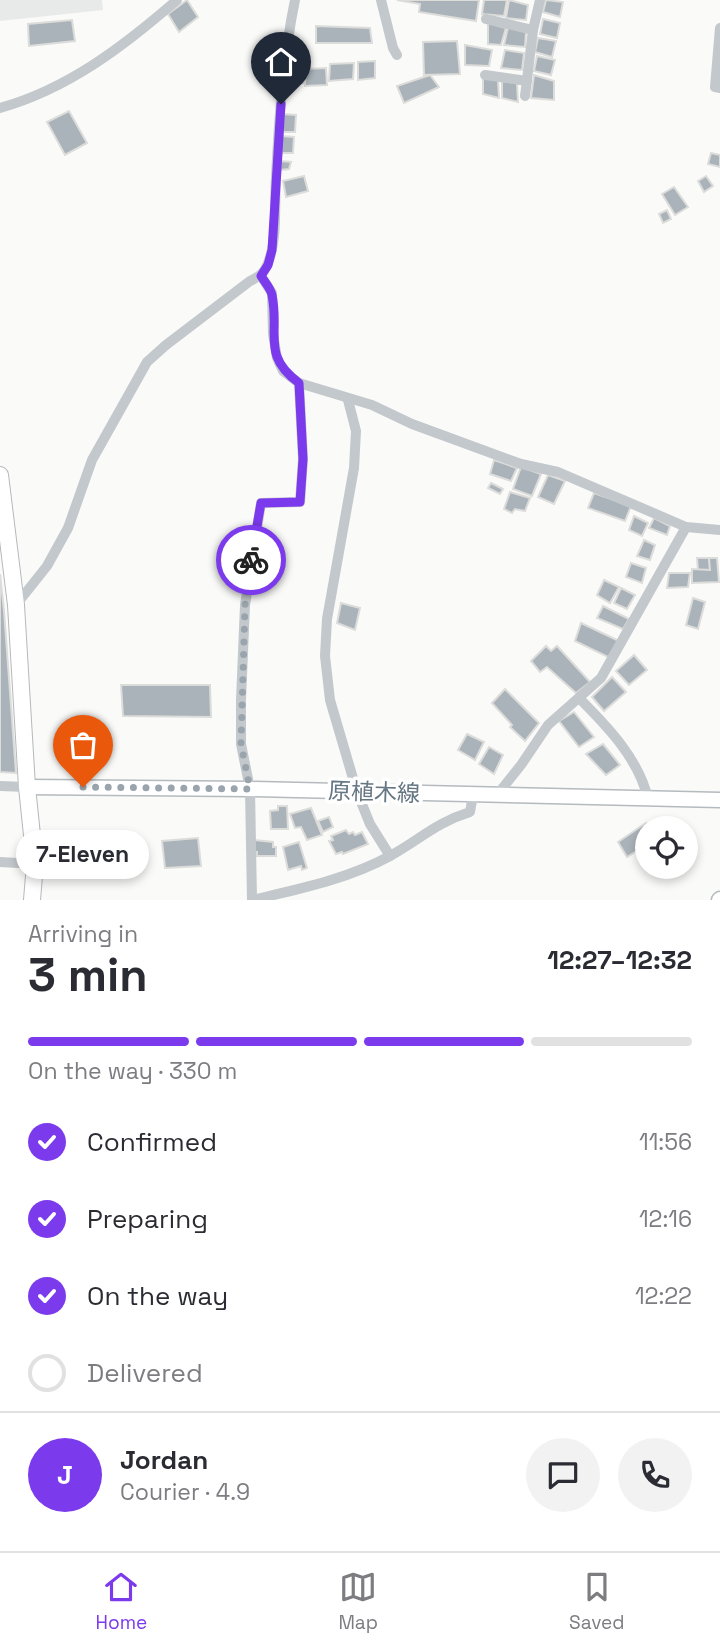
<!DOCTYPE html>
<html lang="en">
<head>
<meta charset="utf-8">
<style>
	:root { --surface:#fff; --page:#f2f2f3; --text:#2b2b33; --muted:#7c7c81; --line:#e1e1e2; --accent:#7c3aed }
	body { margin:0; font-family:"Space Grotesk","Noto Sans JP",sans-serif; background:var(--page); color:var(--text); height:100vh; display:flex; flex-direction:column; font-size:26px; white-space:nowrap }
	* { box-sizing:border-box; margin:0 }
	p { font-size:23px; color:var(--muted) }
	.icon { flex:none; width:38px; height:38px; fill:none; stroke:currentColor; stroke-width:2; stroke-linecap:round; stroke-linejoin:round }
	.map { position:relative; height:900px; overflow:hidden }
	.sheet { display:flex; flex-direction:column; background:var(--surface); flex:1 }
	.sheet>* { flex:none }
	.fabs { position:absolute; left:635px; top:816px; display:grid; gap:14px }
	.fabs a { display:grid; place-items:center; width:63px; height:63px; border-radius:50%; background:var(--surface); box-shadow:0 4px 10px #0003; font-size:35px }
	.pin { position:absolute; display:grid; place-items:center; width:60px; height:60px; color:#fff; margin:-72px -30px; border-radius:50% 50% 50% 0; rotate:-45deg; box-shadow:0 0 7px #0007 }
	.pin .icon { rotate:45deg }
	.courier { position:absolute; display:grid; place-items:center; width:70px; height:70px; margin:-35px; border:5px solid #7c3aed; border-radius:50%; background:#fff; color:#222; box-shadow:0 2px 9px #0007 }
	.bubble { position:absolute; height:49px; border-radius:24px; background:var(--surface); box-shadow:0 4px 10px #0003; font-size:23px; font-weight:800; line-height:49px; text-align:center }
	.overview em { font-style:normal; font-weight:800 }
	.overview div { display:flex; flex-direction:column-reverse }
	.overview { display:flex; align-items:center; justify-content:space-between; height:119px; padding:0 28px }
	h1 { font-size:46px; font-weight:800; line-height:52px }
	.bar { display:grid; grid-template-columns:repeat(4,1fr); gap:10px 7px; align-content:center; height:84px; padding:0 28px }
	.bar i { height:9px; border-radius:5px; background:var(--line) }
	.bar .on { background:var(--accent) }
	.bar p { grid-column:span 4 }
	.line { display:flex; align-items:center; gap:18px; padding:0 28px; border-top:2px solid var(--line) }
	.line div { flex:1 }
	.round { display:grid; place-items:center; flex:none; width:74px; height:74px; border-radius:37px; background:var(--page) }
	ol { padding:0 28px; list-style:none }
	li { display:flex; align-items:center; gap:21px; height:77px }
	li p { margin-inline-start:auto }
	li .icon { padding:7px; border-radius:50%; background:var(--accent); color:#fff; stroke-width:4 }
	li:last-child { color:var(--muted) }
	li i { width:38px; height:38px; border:4px solid var(--line); border-radius:50% }
	.menu { display:flex; justify-content:space-around; align-items:center; height:98px; border-top:2px solid var(--line); background:var(--surface); font-size:19px; color:var(--muted) }
	.menu a { display:grid; justify-items:center; gap:4px }
	.menu .on { color:var(--accent) }
	.map>svg:first-child { display:block }
	.built { fill:#e8e9e9 }
	.building { fill:#aab3b9; stroke:#dcdcda; stroke-width:2 }
	.lines { fill:none; stroke-linecap:round; stroke-linejoin:round }
	.major-casing { stroke:#b5babe; stroke-width:17 }
	.highway-casing { stroke:#b4b9bd; stroke-width:18 }
	.minor { stroke:#c3c8cc; stroke-width:10 }
	.major { stroke:#fff; stroke-width:14 }
	.highway { stroke:#fff; stroke-width:16 }
	.done { stroke:#99a4ac; stroke-width:7; stroke-dasharray:0 12.6 }
	.route { stroke:#7c3aed; stroke-width:9 }
	.labels { text-anchor:middle; dominant-baseline:central; stroke-width:7; stroke-linejoin:round; paint-order:stroke }
	.street-label { font-size:23px; fill:#657683; stroke:#fff }
</style>
</head>
<body>
<div class="map">
<svg width="720" height="900" viewBox="0 0 720 900">
	<rect width="100%" height="100%" fill="#fafaf8"/>
	<polygon class="built" points="0,0 102,0 103,10 0,21"/>
	<g class="building">
		<polygon points="187,0 198,17 179,32 168,14"/>
		<polygon points="397,0 479,0 476,21 419,12 420,4"/>
		<polygon points="484,0 507,0 504,16 482,14"/>
		<polygon points="509,0 528,5 526,20 506,18"/>
		<polygon points="546,0 563,2 560,17 543,12"/>
		<polygon points="543,19 560,23 557,38 540,34"/>
		<polygon points="72,20 75,41 29,46 28,24"/>
		<polygon points="488,23 506,28 501,45 488,44"/>
		<polygon points="316,26 370,28 372,43 316,43"/>
		<polygon points="508,27 526,32 525,47 504,45"/>
		<polygon points="538,38 556,41 552,57 535,52"/>
		<polygon points="457,41 460,74 424,75 423,42"/>
		<polygon points="465,45 492,50 489,66 465,65"/>
		<polygon points="505,50 524,53 522,70 501,68"/>
		<polygon points="537,56 555,60 551,75 534,71"/>
		<polygon points="375,61 375,78 358,80 358,62"/>
		<polygon points="354,63 353,79 329,81 330,64"/>
		<polygon points="303,66 303,83 286,84 286,67"/>
		<polygon points="326,68 327,85 305,86 306,69"/>
		<polygon points="430,75 439,87 404,103 397,86"/>
		<polygon points="534,75 554,81 554,100 531,98"/>
		<polygon points="483,77 498,79 499,98 483,94"/>
		<polygon points="502,81 517,83 518,102 502,98"/>
		<polygon points="69,111 87,143 65,155 47,122"/>
		<polygon points="283,114 296,115 295,132 282,132"/>
		<polygon points="281,136 294,137 293,153 280,153"/>
		<polygon points="711,153 720,155 720,167 708,164"/>
		<polygon points="281,161 291,162 289,169 280,170"/>
		<polygon points="304,176 308,191 286,197 283,181"/>
		<polygon points="706,176 713,186 704,192 698,181"/>
		<polygon points="674,187 688,207 675,215 662,194"/>
		<polygon points="667,210 671,219 663,223 659,214"/>
		<polygon points="494,460 517,468 511,481 490,474"/>
		<polygon points="521,467 541,474 532,496 513,489"/>
		<polygon points="548,475 565,481 554,504 538,497"/>
		<polygon points="491,483 503,489 500,494 488,488"/>
		<polygon points="510,492 530,498 525,511 515,509 512,513 504,509"/>
		<polygon points="594,493 631,506 625,521 588,508"/>
		<polygon points="634,516 648,523 642,536 629,530"/>
		<polygon points="654,518 670,526 667,535 649,528"/>
		<polygon points="644,540 655,545 650,560 637,556"/>
		<polygon points="697,558 709,558 710,570 698,570"/>
		<polygon points="709,558 717,558 719,582 692,583 692,569 710,570"/>
		<polygon points="631,563 646,568 642,583 626,577"/>
		<polygon points="669,573 690,573 688,587 667,588"/>
		<polygon points="0,574 4,611 16,773 0,772"/>
		<polygon points="604,580 619,587 610,603 597,595"/>
		<polygon points="621,588 635,595 627,609 614,603"/>
		<polygon points="693,598 705,602 698,629 686,625"/>
		<polygon points="341,603 360,608 355,630 337,623"/>
		<polygon points="603,606 629,619 623,629 597,618"/>
		<polygon points="581,623 619,641 610,658 575,641"/>
		<polygon points="546,646 551,651 557,646 590,682 576,693 547,667 540,672 531,661"/>
		<polygon points="634,655 647,670 629,685 616,671"/>
		<polygon points="612,677 626,692 604,711 592,697"/>
		<polygon points="121,685 210,685 211,717 123,716"/>
		<polygon points="505,689 539,723 525,741 510,727 512,725 492,703"/>
		<polygon points="574,712 594,737 579,747 559,721"/>
		<polygon points="467,734 484,742 475,760 458,750"/>
		<polygon points="603,744 620,765 606,775 586,754"/>
		<polygon points="489,747 503,755 494,774 479,764"/>
		<polygon points="278,806 287,806 288,829 271,829 270,811 278,810"/>
		<polygon points="311,808 322,835 307,840 301,827 295,828 290,814"/>
		<polygon points="329,817 333,827 323,832 318,821"/>
		<polygon points="646,823 650,828 648,828 648,844 627,857 618,842"/>
		<polygon points="346,830 349,834 353,832 355,835 362,832 368,844 343,854 342,852 336,854 329,841 333,840 331,836"/>
		<polygon points="78,831 95,831 95,864 77,863"/>
		<polygon points="198,838 201,866 165,868 162,841"/>
		<polygon points="254,840 273,842 273,847 276,847 276,856 257,856 257,852 254,852"/>
		<polygon points="299,842 307,868 302,870 301,866 288,870 283,847"/>
	</g>
	<g class="lines">
		<defs>
			<g id="major">
				<polyline points="27,787 250,789 720,800"/>
				<polyline points="719,900 720,899"/>
			</g>
			<polyline id="highway" points="0,475 16,605 27,787 35,864 32,900"/>
		</defs>
		<use href="#major" class="major-casing"/>
		<use href="#highway" class="highway-casing"/>
		<g class="minor">
			<polyline points="381,0 393,48 397,55"/>
			<polyline points="486,19 533,30"/>
			<polyline points="720,28 715,87 720,88"/>
			<polyline points="485,75 527,81"/>
			<polyline points="525,96 533,30 540,0"/>
			<path d="M 0,108 C 68,89 124,46 177,0"/>
			<polyline points="261,276 272,293 273,334 277,358 283,371 299,383 372,405 412,424 521,464 558,472 686,527 720,530"/>
			<polyline points="348,400 356,431 354,468 327,619 325,656 330,700 357,792 370,824 390,856"/>
			<path d="M 16,605 L 47,566 L 68,528 L 92,460 L 147,362 L 166,345 L 250,281 C 259,277 264,273 268,263 C 278,237 274,205 276,177 C 279,118 283,58 295,0"/>
			<path d="M 579,698 C 607,726 639,759 648,799"/>
			<polyline points="0,786 27,787"/>
			<polyline points="497,795 521,765 548,725 601,678 686,527"/>
			<polyline points="0,862 35,864"/>
			<polyline points="252,900 250,789 241,744 241,700 245,605 261,503 300,502 303,459 299,383"/>
			<path d="M 252,900 C 299,889 348,879 390,856 C 419,840 437,822 470,812 L 473,795"/>
		</g>
		<use href="#major" class="major"/>
		<use href="#highway" class="highway"/>
	</g>
	<g class="lines">
		<polyline class="done" points="83,787 250,789 241,744 245,605 251,560"/>
		<path class="route" d="M 251,560 L 261,503 L 300,502 L 303,459 L 299,383 C 261,355 280,334 272,295 C 271,289 265,282 261,276 L 268,265 L 272,250 L 281,104"/>
	</g>
	<g class="labels">
		<g class="street-label">
			<text transform="translate(374 792) rotate(2)">原植木線</text>
		</g>
	</g>
</svg>
<div class="fabs">
<a><svg class="icon" aria-label="locate" viewBox="0 0 24 24"><circle cx="12" cy="12" r="6"/><path d="M12 2v4M12 18v4M2 12h4M18 12h4"/></svg></a>
</div>
<div class="pin" style="left:83px;top:787px;background:#ea580c"><svg class="icon" aria-label="bag" viewBox="0 0 24 24"><path d="M5 8h14l-1 12H6zM9 8a3 3 0 0 1 6 0"/></svg></div>
<div class="pin" style="left:281px;top:104px;background:#1f2937"><svg class="icon" aria-label="home" viewBox="0 0 24 24"><path d="M3 11l9-7 9 7M6 9v11h12V9"/></svg></div>
<div class="courier" style="left:251px;top:560px"><svg class="icon" aria-label="bike" viewBox="0 0 24 24"><circle cx="6" cy="16" r="4"/><circle cx="18" cy="16" r="4"/><path d="M6 16l4-8h5l3 8M10 8l3 8H6M13 5h3"/></svg></div>
<div class="bubble" style="left:16px;top:830px;width:133px">7-Eleven</div>
</div>
<section class="sheet">
<div class="overview"><div><h1>3 min</h1><p>Arriving in</p></div><em>12:27–12:32</em></div>
<div class="bar"><i class="on"></i><i class="on"></i><i class="on"></i><i></i><p>On the way · 330 m</p></div>
<ol>
<li><svg class="icon" aria-label="check" viewBox="0 0 24 24"><path d="M5 12l5 5 9-10"/></svg>Confirmed<p>11:56</p></li>
<li><svg class="icon" aria-label="check" viewBox="0 0 24 24"><path d="M5 12l5 5 9-10"/></svg>Preparing<p>12:16</p></li>
<li><svg class="icon" aria-label="check" viewBox="0 0 24 24"><path d="M5 12l5 5 9-10"/></svg>On the way<p>12:22</p></li>
<li><i></i>Delivered</li>
</ol>
<div class="line" style="height:126px"><b class="round" style="background:var(--accent);color:#fff">J</b><div><b>Jordan</b><p>Courier · 4.9</p></div><a class="round"><svg class="icon" aria-label="chat" viewBox="0 0 24 24"><path d="M4 5h16v11H9l-5 4z"/></svg></a><a class="round"><svg class="icon" aria-label="phone" viewBox="0 0 24 24"><path d="M5 4h4l2 5-3 2q2 4 5 5l2-3 5 2v4C11 20 4 13 5 4z"/></svg></a></div>
</section>
<nav class="menu">
<a class="on"><svg class="icon" aria-label="home" viewBox="0 0 24 24"><path d="M3 11l9-7 9 7M6 9v11h12V9"/></svg>Home</a>
<a><svg class="icon" aria-label="map" viewBox="0 0 24 24"><path d="M3 6l6-2 6 2 6-2v14l-6 2-6-2-6 2zM9 4v14M15 6v14"/></svg>Map</a>
<a><svg class="icon" aria-label="saved" viewBox="0 0 24 24"><path d="M7 4h10v16l-5-4-5 4z"/></svg>Saved</a>
</nav>
</body>
</html>
